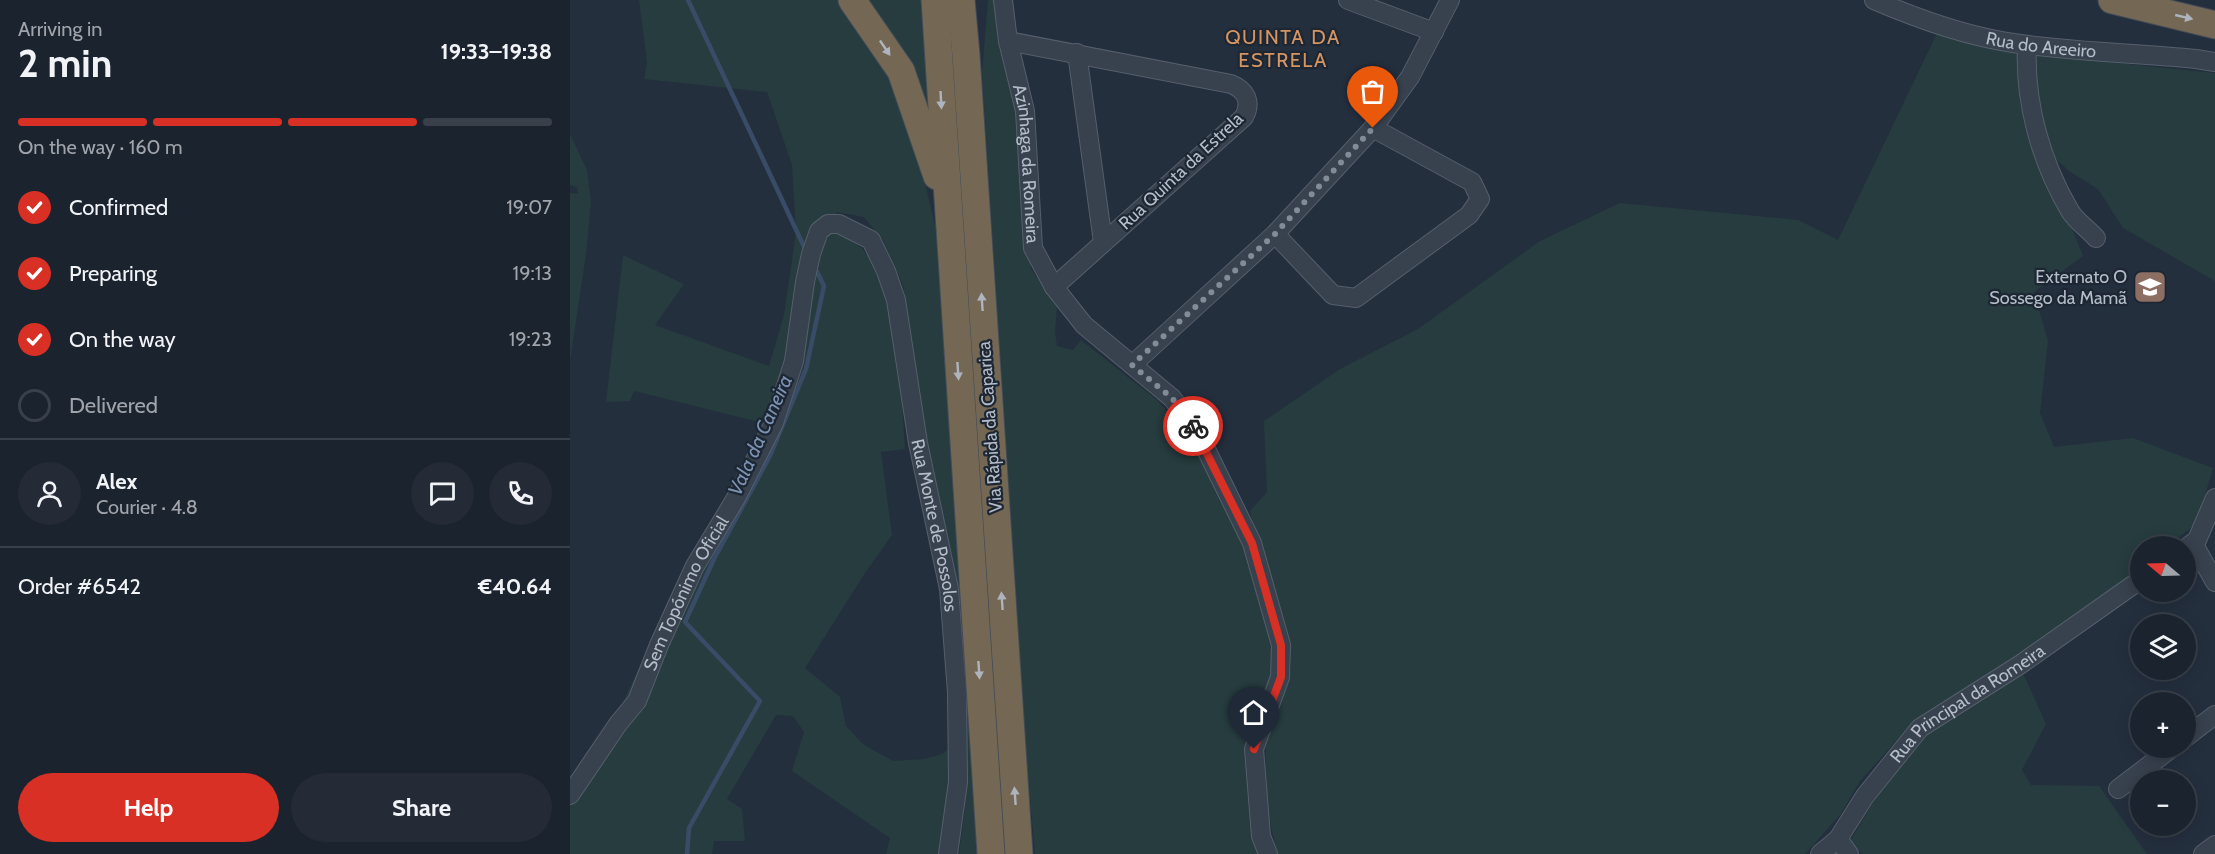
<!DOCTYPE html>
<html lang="en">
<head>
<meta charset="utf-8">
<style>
	:root { --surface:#1b232e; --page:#242b36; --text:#f1f3f6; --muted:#a0a4aa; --line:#39404a; --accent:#d93025 }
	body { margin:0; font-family:Cabin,sans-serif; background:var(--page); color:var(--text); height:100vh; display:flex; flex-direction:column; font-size:22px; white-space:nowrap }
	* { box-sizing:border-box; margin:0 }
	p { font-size:20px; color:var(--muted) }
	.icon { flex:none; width:33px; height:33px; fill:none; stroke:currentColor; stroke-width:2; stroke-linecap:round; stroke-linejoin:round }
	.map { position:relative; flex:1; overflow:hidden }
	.drawer { display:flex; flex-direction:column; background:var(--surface); width:570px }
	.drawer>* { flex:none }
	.needle { width:39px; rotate:289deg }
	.fabs { position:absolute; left:1560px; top:536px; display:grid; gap:12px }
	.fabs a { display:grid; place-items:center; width:66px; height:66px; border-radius:50%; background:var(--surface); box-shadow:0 3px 15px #0003,0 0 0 2px var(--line); font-size:30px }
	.pin { position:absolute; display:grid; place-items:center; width:51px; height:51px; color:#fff; margin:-62px -26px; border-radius:50% 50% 50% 0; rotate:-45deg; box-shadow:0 0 6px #0007 }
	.pin .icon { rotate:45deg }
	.courier { position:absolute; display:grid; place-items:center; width:60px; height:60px; margin:-30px; border:4px solid #d93025; border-radius:50%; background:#fff; color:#222; box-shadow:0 2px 8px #0007 }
	.head em { font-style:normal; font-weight:700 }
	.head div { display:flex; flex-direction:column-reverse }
	.head { display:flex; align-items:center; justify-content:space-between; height:102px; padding:0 18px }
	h1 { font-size:39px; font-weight:700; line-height:45px }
	.bar { display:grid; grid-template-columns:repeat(4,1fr); gap:9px 6px; align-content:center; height:72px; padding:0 18px }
	.bar i { height:8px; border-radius:4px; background:var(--line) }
	.bar .selected { background:var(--accent) }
	.bar p { grid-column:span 4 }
	.line { display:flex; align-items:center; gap:15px; padding:0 18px; border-top:2px solid var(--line) }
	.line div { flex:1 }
	.round { display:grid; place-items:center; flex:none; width:63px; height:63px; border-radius:32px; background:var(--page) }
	ol { padding:0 18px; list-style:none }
	li { display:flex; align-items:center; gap:18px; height:66px }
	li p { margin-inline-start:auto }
	li .icon { padding:6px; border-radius:50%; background:var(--accent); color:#fff; stroke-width:4 }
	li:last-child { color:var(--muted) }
	li i { width:33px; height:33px; border:3px solid var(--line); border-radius:50% }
	.cta { display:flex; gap:12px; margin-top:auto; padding:12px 18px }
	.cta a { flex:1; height:69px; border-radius:36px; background:var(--accent); color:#fff; font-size:24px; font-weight:700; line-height:69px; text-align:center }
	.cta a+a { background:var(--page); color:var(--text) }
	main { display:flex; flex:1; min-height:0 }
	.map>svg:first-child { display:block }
	.green { fill:#263c3f }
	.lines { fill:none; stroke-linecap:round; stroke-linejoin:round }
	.stream { stroke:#394c67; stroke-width:4.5 }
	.minor-casing { stroke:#565f6c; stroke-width:20 }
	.highway-casing { stroke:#434c59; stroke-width:29 }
	.minor { stroke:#38414e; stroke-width:18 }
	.highway { stroke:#746855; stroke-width:27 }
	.oneway { fill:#aeb4bd }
	.done { stroke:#828b98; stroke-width:6; stroke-dasharray:0 10.8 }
	.route { stroke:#d93025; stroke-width:8 }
	.labels { text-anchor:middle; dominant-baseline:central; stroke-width:4.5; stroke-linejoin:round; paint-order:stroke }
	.street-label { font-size:18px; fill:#b4bcc9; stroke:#1d2633 }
	.poi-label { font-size:18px; fill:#b4bcc9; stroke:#1d2633; text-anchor:end }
	.neighbourhood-label { font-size:20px; letter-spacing:1.5px; fill:#d59563; stroke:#1d2633 }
	.water-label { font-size:20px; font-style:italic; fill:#7c92b1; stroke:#1d2633 }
</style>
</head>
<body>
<main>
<section class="drawer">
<div class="head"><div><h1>2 min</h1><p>Arriving in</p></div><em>19:33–19:38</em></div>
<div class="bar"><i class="selected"></i><i class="selected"></i><i class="selected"></i><i></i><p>On the way · 160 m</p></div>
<ol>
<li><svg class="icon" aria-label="check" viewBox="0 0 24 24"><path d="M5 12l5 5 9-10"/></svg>Confirmed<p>19:07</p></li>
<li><svg class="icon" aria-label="check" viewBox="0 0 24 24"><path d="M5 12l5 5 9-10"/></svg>Preparing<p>19:13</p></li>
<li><svg class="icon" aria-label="check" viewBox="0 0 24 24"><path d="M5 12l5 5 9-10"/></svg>On the way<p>19:23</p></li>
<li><i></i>Delivered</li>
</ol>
<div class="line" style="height:108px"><a class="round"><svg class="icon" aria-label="person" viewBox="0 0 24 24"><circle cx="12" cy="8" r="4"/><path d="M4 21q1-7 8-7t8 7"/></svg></a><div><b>Alex</b><p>Courier · 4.8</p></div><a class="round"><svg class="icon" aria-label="chat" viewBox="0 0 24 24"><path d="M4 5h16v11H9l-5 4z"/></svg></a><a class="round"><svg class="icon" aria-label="phone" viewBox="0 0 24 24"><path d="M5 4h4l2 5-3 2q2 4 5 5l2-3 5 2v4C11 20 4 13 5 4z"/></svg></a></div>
<div class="line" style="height:78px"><div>Order #6542</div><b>€40.64</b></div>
<div class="cta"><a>Help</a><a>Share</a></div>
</section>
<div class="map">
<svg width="1645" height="854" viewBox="0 0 1645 854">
	<rect width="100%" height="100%" fill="#242f3e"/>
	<g class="green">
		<path d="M 69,0 L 270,0 C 292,31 315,64 330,100 C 346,139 355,184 365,225 L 392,585 L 407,854 L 389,854 L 395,809 L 392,700 L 374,522 L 350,413 L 333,285 L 313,240 L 294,217 L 266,212 L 267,232 L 292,248 L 315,283 L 330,370 L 335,449 L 311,452 L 322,535 L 295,573 L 235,668 L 270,697 L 276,726 L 294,745 L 323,761 L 354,759 L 372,754 L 380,748 L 379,803 L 368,854 L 316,854 L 320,838 L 222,771 L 234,732 L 223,716 L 206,715 L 157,799 L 172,809 L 175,841 L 144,841 L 142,854 L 0,854 L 0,789 L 48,713 L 98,606 L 172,471 L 193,423 L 64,391 L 60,401 L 36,402 L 53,255 L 114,284 L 85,325 L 199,366 L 214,315 L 226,232 L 222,165 L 197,92 L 74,79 L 77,63 Z"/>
		<polygon points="292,0 355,0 365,138"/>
		<polygon points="418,0 427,0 451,117 454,222 461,269 487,307 485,332 487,346 503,350 511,340 587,400 633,454 678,552 705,650 682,832 688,854 465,854 457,763 412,73"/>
		<polygon points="1368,31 1451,55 1462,130 1513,256 1464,292 1478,341 1470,413 1484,447 1563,438 1643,468 1627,523 1598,546 1570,546 1570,569 1526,605 1339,727 1290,781 1270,815 1235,854 707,854 695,798 696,737 721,667 680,511 697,492 694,421 770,369 848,329 970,241 1050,203 1228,220 1268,240"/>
		<polygon points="1459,54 1645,73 1645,281 1553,228 1528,189 1499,171 1480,154"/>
		<polygon points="0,134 17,170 21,202 16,254 0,361 0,193 8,194 7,187 0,185"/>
		<polygon points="1452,671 1476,724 1452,770 1461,785 1529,786 1577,854 1292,854 1281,840 1319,775 1358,733"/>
	</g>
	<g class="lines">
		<g class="stream">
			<polyline points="118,0 237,253"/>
			<polyline points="117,854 119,828 190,701 115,622 144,559 200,456 236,369 254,286 245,268"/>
		</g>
		<defs>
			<g id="minor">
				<path id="s1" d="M 433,0 L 438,41 L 455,111 L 463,248 L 484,287 L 514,325 L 602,398 L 627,431 L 682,543 L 711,645 L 710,677 L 684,749 L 691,836 L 698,854"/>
				<polyline points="778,0 864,32"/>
				<path id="s2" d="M 1304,0 C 1348,19 1396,36 1443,43 C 1503,52 1566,53 1626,59 L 1645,62"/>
				<path d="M 438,41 L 661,84 C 676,90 682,102 674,117 L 484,287"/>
				<path d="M 1457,45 C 1454,102 1471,162 1500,211 C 1506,221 1518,229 1526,238"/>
				<polyline points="507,53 533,242"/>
				<polyline points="705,234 763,295 786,298 899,215 910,199 902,182 803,128"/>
				<polyline points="562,365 705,234 803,128 840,77 880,0"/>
				<polyline points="1623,543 1645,582"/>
				<polyline points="1616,548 1627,540 1645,498"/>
				<polyline points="1616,737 1645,715"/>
				<polyline points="1548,789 1603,747"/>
				<path id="s3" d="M 0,795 L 48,724 L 67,701 L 89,645 L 125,566 L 166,498 L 204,423 L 224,361 L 235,282 L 241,254 L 249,231 L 258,224 L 269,224 L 301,240 L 316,271 L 326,300 L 348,443 L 379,589 L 387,692 L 388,782 L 378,854"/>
				<polyline points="1268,839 1279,854"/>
				<path id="s4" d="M 1250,854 L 1268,839 L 1295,796 L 1350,728 L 1451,664 L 1570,580"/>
				<polyline points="1633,854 1645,845"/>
			</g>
			<g id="highway">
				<polyline points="282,0 331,71 367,176"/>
				<polyline points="365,0 421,854"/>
				<polyline points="391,0 396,55 449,854"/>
				<polyline points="1542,0 1645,25"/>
			</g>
		</defs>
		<use href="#minor" class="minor-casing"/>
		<use href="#highway" class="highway-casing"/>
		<use href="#minor" class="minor"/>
		<use href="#highway" class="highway"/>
	</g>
	<defs><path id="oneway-solid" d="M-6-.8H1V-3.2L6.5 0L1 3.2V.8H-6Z" transform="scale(1.5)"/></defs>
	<g class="oneway">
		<use href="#oneway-solid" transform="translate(1614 17) rotate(13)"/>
		<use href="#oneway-solid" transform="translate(315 48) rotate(56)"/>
		<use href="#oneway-solid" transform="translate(371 100) rotate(87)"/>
		<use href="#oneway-solid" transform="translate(412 302) rotate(-94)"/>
		<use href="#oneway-solid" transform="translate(388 371) rotate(86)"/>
		<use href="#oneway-solid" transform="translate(432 601) rotate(-94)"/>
		<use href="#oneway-solid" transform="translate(409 670) rotate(86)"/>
		<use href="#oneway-solid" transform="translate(445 796) rotate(-94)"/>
	</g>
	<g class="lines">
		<polyline class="done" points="623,426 602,398 562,365 705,234 803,128"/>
		<polyline class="route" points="623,426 682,543 711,645 711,677 684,749"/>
	</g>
	<defs>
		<symbol id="school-square" viewBox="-11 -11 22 22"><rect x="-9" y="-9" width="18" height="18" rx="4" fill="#8d6e63" stroke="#1d2633"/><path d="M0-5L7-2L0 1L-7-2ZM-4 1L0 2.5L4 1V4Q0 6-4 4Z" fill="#fff"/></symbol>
	</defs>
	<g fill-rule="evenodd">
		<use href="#school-square" x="1561" y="268" width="38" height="38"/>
	</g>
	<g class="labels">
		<g class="street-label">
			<text stroke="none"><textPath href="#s2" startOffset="174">Rua do Areeiro</textPath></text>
			<text stroke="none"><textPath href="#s1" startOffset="166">Azinhaga da Romeira</textPath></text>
			<text transform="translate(611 171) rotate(-43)">Rua Quinta da Estrela</text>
			<text transform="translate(420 427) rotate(-94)">Via Rápida da Caparica</text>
			<text stroke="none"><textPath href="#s3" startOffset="976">Rua Monte de Possolos</textPath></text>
			<text stroke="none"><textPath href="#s3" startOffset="234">Sem Topónimo Oficial</textPath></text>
			<text stroke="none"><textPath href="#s4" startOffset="214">Rua Principal da Romeira</textPath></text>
		</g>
		<g class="poi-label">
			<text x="1557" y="277">Externato O<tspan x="1557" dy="21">Sossego da Mamã</tspan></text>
		</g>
		<g class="neighbourhood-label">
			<text x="713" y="37">QUINTA DA<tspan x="713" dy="23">ESTRELA</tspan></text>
		</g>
		<g class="water-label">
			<text transform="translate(190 435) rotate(-66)">Vala da Caneira</text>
		</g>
	</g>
</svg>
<div class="fabs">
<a><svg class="needle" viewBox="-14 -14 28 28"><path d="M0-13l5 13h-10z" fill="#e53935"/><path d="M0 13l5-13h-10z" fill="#a0a4aa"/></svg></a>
<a><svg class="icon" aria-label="layers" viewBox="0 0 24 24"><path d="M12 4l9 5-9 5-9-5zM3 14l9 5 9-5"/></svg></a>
<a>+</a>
<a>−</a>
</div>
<div class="pin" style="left:803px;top:128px;background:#ea580c"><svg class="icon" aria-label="bag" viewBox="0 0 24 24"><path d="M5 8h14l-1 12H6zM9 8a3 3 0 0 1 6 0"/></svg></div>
<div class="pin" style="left:684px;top:749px;background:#1f2937"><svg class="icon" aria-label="home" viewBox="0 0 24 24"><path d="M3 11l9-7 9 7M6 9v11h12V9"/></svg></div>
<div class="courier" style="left:623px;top:426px"><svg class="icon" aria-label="bike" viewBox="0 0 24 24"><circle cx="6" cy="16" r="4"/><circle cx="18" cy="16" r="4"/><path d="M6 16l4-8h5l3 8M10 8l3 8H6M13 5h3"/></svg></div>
</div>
</main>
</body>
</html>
